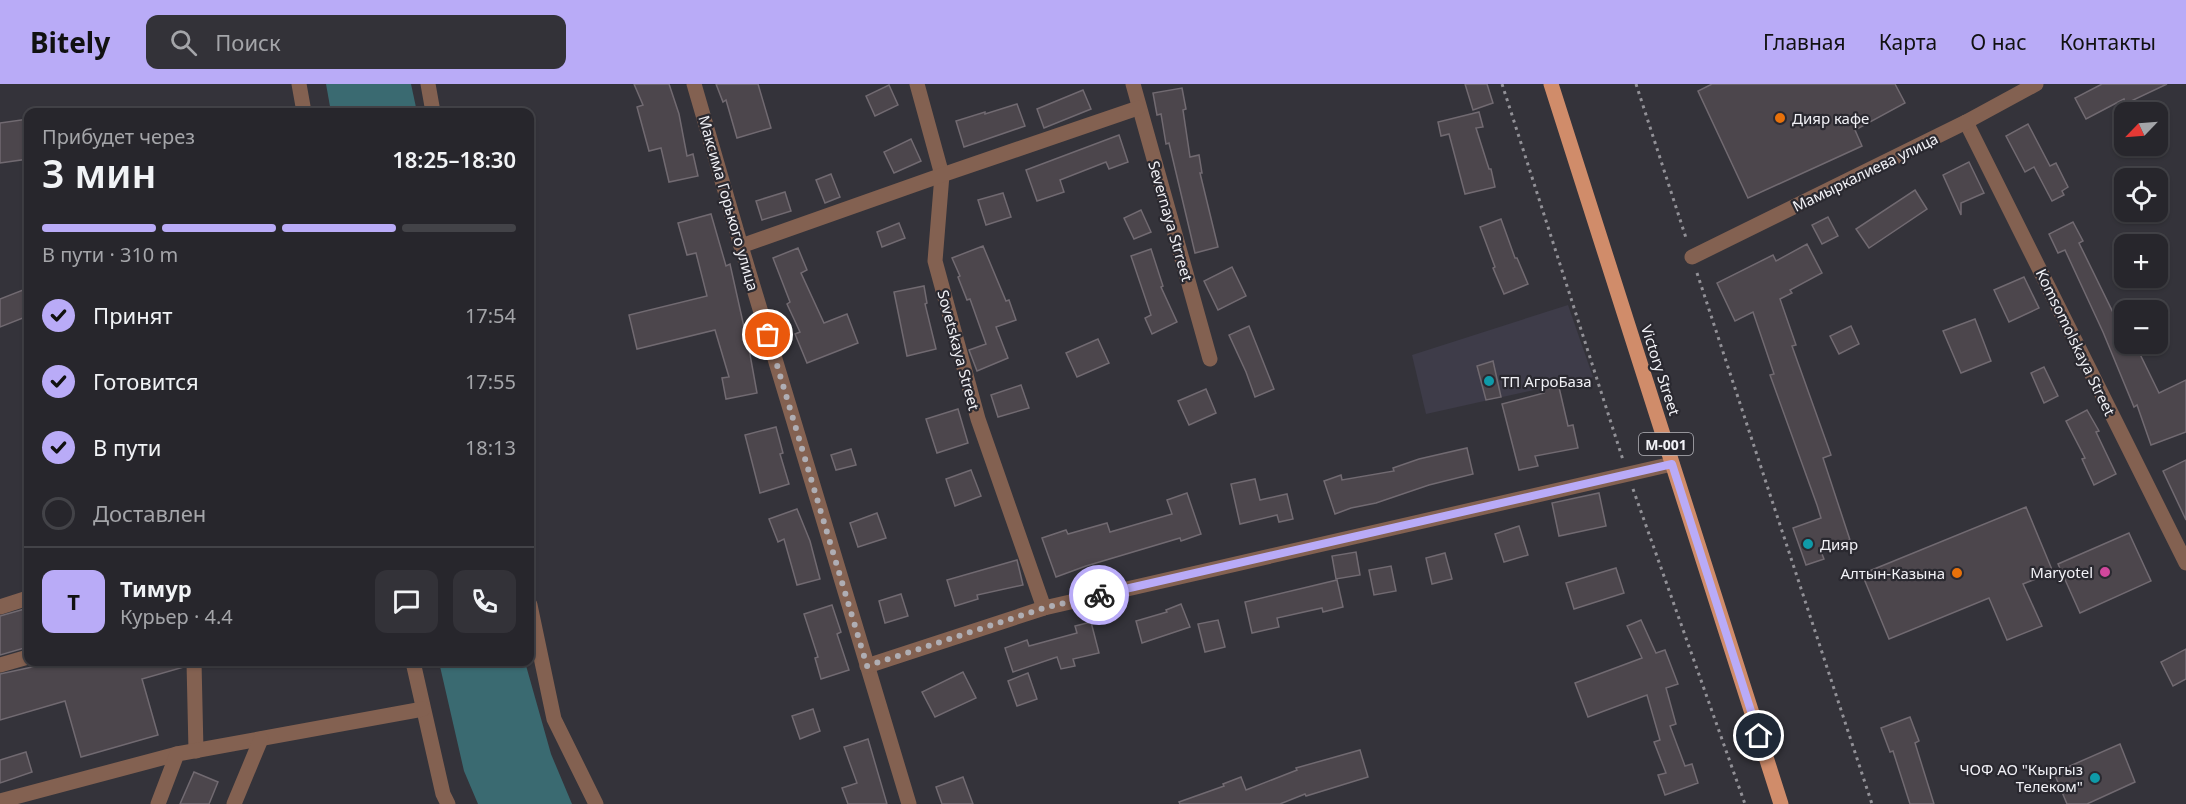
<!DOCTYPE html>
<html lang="ru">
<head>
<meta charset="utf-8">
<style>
	:root { --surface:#27262c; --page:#333238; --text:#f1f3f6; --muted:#a4a5a9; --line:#434348; --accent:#b9abf7 }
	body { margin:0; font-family:"Noto Sans",sans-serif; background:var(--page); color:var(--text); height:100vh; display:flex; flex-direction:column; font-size:22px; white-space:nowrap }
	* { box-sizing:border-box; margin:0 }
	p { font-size:20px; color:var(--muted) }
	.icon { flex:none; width:33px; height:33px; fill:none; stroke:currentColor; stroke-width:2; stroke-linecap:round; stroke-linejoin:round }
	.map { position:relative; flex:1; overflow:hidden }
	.sheet { position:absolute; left:24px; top:24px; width:510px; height:558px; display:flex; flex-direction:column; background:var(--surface); border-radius:12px; box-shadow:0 2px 4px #0004,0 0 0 2px var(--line) }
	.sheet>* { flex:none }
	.needle { width:39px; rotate:245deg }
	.controls { position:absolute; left:2114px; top:18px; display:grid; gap:12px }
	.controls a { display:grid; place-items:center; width:54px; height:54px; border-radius:12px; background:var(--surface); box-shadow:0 2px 4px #0004,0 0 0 2px var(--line); font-size:30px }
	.pin { position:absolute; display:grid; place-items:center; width:51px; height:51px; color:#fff; margin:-26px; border:3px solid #fff; border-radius:50%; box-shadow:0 2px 6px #0007 }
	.courier { position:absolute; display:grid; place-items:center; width:60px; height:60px; margin:-30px; border:4px solid #b9abf7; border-radius:50%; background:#fff; color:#222; box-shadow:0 2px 8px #0007 }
	.summary em { font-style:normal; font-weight:600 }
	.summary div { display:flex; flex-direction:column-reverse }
	.summary { display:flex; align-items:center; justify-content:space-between; height:102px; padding:0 18px }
	h1 { font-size:39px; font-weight:600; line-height:45px }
	.bar { display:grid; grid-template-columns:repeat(4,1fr); gap:9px 6px; align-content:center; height:72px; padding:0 18px }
	.bar i { height:8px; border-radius:4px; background:var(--line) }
	.bar .on { background:var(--accent) }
	.bar p { grid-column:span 4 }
	.line { display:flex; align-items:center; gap:15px; padding:0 18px; border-top:2px solid var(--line) }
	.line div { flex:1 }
	.round { display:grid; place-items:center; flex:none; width:63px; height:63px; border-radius:12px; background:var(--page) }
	ol { padding:0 18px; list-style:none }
	li { display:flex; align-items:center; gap:18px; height:66px }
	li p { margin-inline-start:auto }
	li .icon { padding:6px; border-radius:50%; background:var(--accent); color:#111; stroke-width:4 }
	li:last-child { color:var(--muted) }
	li i { width:33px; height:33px; border:3px solid var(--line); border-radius:50% }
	header { display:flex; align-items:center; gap:36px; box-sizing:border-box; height:84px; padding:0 30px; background:var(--accent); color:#111 }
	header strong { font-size:28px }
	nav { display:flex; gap:33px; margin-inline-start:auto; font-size:21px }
	.search { width:420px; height:54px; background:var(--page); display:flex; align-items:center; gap:15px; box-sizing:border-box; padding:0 21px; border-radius:12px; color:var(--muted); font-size:22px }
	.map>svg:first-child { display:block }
	.built { fill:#3e3c49 }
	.water { fill:#3a6a71 }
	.building { fill:#4c464c; stroke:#716a71; stroke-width:1.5 }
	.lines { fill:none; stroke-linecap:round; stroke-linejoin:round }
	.path { stroke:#929197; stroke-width:3; stroke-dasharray:3 4.5; stroke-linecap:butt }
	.minor { stroke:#836151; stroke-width:15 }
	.major { stroke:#d08c6a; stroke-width:15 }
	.done { stroke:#afaeb4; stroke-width:6; stroke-dasharray:0 10.8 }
	.route { stroke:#b9abf7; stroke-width:8 }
	.food-dot { fill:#e8710a; stroke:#2a2930; stroke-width:2 }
	.culture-dot { fill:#0f9aa8; stroke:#2a2930; stroke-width:2 }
	.hotel-dot { fill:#d1479c; stroke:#2a2930; stroke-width:2 }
	.labels { text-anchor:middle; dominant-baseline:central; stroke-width:4.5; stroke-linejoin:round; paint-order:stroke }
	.shield { fill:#2a2930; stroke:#b5b5bb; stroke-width:1.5 }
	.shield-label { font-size:14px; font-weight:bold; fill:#f1f1f6 }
	.poi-label { font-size:15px; fill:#f1f1f6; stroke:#2a2930; text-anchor:start }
	.street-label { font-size:15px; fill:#f1f1f6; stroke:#2a2930 }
</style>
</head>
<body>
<header>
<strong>Bitely</strong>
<div class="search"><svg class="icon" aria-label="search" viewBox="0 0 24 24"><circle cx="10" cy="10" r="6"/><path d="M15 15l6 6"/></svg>Поиск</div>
<nav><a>Главная</a><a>Карта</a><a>О нас</a><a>Контакты</a></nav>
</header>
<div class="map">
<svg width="2186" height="720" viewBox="0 0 2186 720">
	<rect width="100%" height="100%" fill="#34333a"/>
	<polygon class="built" points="1568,221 1593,293 1426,330 1412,271"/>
	<g class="water">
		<polygon points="326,0 411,0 417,28 331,28"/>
		<polygon points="439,578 525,578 551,670 572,720 478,720 464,687"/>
	</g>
	<g class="building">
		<polygon points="634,0 669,0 679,30 687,72 693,70 698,92 669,98 661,64 649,67 637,23 643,21"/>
		<polygon points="716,0 758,0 771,44 737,54 726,16 723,18"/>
		<polygon points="1465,0 1487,0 1493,19 1473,26"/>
		<polygon points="1712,0 1895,0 1905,19 1855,46 1862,62 1748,114 1698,7"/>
		<polygon points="2102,0 2167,0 2125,20 2124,15 2086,35 2075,14"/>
		<polygon points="889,1 898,21 875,32 866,12"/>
		<polygon points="1182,4 1186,25 1183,26 1190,73 1199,71 1202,89 1200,89 1218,163 1195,169 1169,59 1166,60 1161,30 1157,31 1153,9"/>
		<polygon points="1083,6 1091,25 1044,44 1037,25"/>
		<polygon points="1017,20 1025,42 964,63 956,37 985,28 985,30"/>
		<polygon points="1479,28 1483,43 1476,44 1489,85 1491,85 1495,103 1465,110 1449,50 1441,52 1438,38"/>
		<polygon points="28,35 28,75 0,79 0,39"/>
		<polygon points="2028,40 2050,82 2056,79 2068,103 2062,107 2064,111 2052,117 2034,83 2025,88 2006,52"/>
		<polygon points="1119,51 1128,78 1109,85 1106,78 1060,96 1064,108 1037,117 1026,86"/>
		<polygon points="911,55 921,77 894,89 884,68"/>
		<polygon points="1969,78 1984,109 1961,119 1961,131 1943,91"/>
		<polygon points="831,90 840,113 825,119 816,96"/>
		<polygon points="1915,106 1927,125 1869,164 1856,145"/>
		<polygon points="785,108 791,127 762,136 756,117"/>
		<polygon points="1003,109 1011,133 986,141 978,116"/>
		<polygon points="1141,126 1151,148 1134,155 1124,134"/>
		<polygon points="711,130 726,182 730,180 744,243 746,243 752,264 749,265 757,309 726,315 722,294 729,293 715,246 637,265 629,231 707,212 696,169 687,171 678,139"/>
		<polygon points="1828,133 1838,152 1822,160 1812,141"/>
		<polygon points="1501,135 1515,174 1517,174 1528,200 1504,210 1493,184 1495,183 1480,143"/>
		<polygon points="2073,138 2083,157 2079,159 2124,251 2124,260 2135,260 2159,309 2186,296 2186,348 2151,361 2137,321 2134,323 2103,248 2065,166 2058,169 2049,150"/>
		<polygon points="899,139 905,154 882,163 877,148"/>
		<polygon points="1807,160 1822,189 1790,206 1792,209 1780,215 1796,261 1792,262 1831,371 1823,374 1850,456 1820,465 1824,475 1806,481 1793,444 1821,434 1817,421 1770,291 1774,290 1753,228 1735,237 1717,199 1773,171 1776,177"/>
		<polygon points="983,162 1006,217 1009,216 1016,236 996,243 1008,274 977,287 969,266 986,260 970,215 967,216 958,193 960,192 952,174"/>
		<polygon points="798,164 807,186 801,189 824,239 847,230 858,259 807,279 795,250 800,248 787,220 790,218 773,174"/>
		<polygon points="1151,165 1163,202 1161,203 1177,238 1152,250 1145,234 1151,231 1131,172"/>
		<polygon points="1232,183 1246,212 1218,226 1204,197"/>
		<polygon points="2024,193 2039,224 2009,238 1994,206"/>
		<polygon points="924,202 927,219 925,220 936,265 907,272 894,208"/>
		<polygon points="28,204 28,232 0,243 0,215"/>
		<polygon points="1975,235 1991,277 1961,289 1943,247"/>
		<polygon points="1249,242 1274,305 1255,313 1246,288 1229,251"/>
		<polygon points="1851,242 1859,260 1839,270 1830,252"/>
		<polygon points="1098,255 1109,279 1077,293 1066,269"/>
		<polygon points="1493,277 1501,313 1486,316 1477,282"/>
		<polygon points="2044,283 2058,312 2044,319 2031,289"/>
		<polygon points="1558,299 1568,342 1573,341 1578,364 1535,372 1538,382 1519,386 1502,320 1544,309 1543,302"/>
		<polygon points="1021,301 1029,324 998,333 991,311"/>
		<polygon points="1206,305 1216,329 1189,341 1178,317"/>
		<polygon points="958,325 968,359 937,369 926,335"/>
		<polygon points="2087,326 2099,347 2096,348 2116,390 2094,401 2082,375 2085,374 2066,337"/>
		<polygon points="776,343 783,369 780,370 789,400 760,409 745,351"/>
		<polygon points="1467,364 1473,390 1429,401 1376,419 1351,424 1335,430 1324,397 1341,391 1342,396 1394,387 1393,384 1419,375"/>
		<polygon points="851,365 856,381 836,386 831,371"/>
		<polygon points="2186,376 2186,436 2163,387"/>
		<polygon points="971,386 981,412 955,422 946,395"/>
		<polygon points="1255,395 1260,416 1287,410 1293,435 1279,438 1277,431 1240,440 1231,400"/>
		<polygon points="1187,409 1201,450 1181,457 1180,454 1086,482 1056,493 1042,454 1066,446 1068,450 1107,439 1110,448 1172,430 1167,416"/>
		<polygon points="1599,409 1606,442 1559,452 1552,419"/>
		<polygon points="2026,423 2053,488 2023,500 2042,542 2007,556 1989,514 1889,555 1862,490"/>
		<polygon points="797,425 810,457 820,495 797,501 784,455 778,458 769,435"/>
		<polygon points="877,429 886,454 858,463 850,439"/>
		<polygon points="1519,442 1528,471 1504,478 1495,450"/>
		<polygon points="2129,449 2151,497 2080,529 2058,480"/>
		<polygon points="1356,468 1360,491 1336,495 1332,472"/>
		<polygon points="1445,469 1452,495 1432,500 1426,474"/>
		<polygon points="1017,476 1023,501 977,511 978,515 955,522 947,496"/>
		<polygon points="1391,482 1396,507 1374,511 1369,486"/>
		<polygon points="1616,484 1624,509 1574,525 1566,499"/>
		<polygon points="1337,496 1343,523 1323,528 1322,524 1277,534 1279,543 1252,549 1245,518"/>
		<polygon points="901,510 908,532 885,539 879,517"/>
		<polygon points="1181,520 1190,543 1142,559 1136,537 1167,528 1166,526"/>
		<polygon points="832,521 841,548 837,550 849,586 821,595 815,574 818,573 804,530"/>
		<polygon points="28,524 28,563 0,571 0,532"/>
		<polygon points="1218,536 1225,563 1205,568 1198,540"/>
		<polygon points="1641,536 1656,569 1665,566 1678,600 1666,604 1676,640 1670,642 1685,682 1692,680 1698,699 1665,711 1658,691 1666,689 1654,658 1660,656 1647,611 1588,633 1575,599 1642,574 1627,542"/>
		<polygon points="1091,538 1099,569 1073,575 1075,582 1061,585 1057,573 1013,588 1005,564 1027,556 1029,562 1077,549 1075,542"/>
		<polygon points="2186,565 2186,595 2173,602 2161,578"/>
		<polygon points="55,578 184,578 184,583 142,595 158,651 81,673 65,617 0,636 0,590"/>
		<polygon points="963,588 976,614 935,633 922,608"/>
		<polygon points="1028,589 1037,615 1017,622 1008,597"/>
		<polygon points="813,625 820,647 800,655 792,632"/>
		<polygon points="1910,633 1919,657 1915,659 1934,720 1910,720 1893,667 1890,668 1881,644"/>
		<polygon points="868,655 887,720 848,720 842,704 857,699 844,663"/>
		<polygon points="2120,660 2135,698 2087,720 2067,720 2054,689"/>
		<polygon points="1360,666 1368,693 1306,712 1305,710 1280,720 1180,720 1179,718 1224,702 1223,700 1241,693 1246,706 1297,686 1296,684"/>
		<polygon points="26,668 32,688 0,699 0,676"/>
		<polygon points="194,688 218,698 209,720 180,720"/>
		<polygon points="963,693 973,720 942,720 936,703"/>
	</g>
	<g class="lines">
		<g class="path">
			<polyline points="1502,0 1623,376"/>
			<polyline points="1636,0 1687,157"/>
			<polyline points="1697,189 1872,720"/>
			<polyline points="1633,405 1745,720"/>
		</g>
		<g class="minor">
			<polyline points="299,0 304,28"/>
			<polyline points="428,0 433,28"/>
			<polyline points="694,0 741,162 909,720"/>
			<polyline points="917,0 942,91 935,177 978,335 1044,524"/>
			<polyline points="1133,0 1210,275"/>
			<polyline points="1966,38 2186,479"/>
			<polyline points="741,162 942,91 1138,24"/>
			<polyline points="1692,173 1966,38 2036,0"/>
			<polyline points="530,521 554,635 596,720"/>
			<polyline points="0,523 28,514"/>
			<polyline points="194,578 196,667"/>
			<polyline points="413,578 443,710 448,720"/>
			<polyline points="0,581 28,573"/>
			<polyline points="867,582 1044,524 1672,380"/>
			<polyline points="0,717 177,670"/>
			<polyline points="158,720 177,670 423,625"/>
			<polyline points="234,720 261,655"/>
		</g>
		<polyline class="major" points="1551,0 1781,720"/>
	</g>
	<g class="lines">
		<polyline class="done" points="768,251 867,582 1044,524 1099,511"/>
		<polyline class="route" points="1099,511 1672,380 1759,652"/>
	</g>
	<g class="food-dot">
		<circle cx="1780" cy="34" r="6"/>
		<circle cx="1957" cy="489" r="6"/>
	</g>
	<g class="culture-dot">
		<circle cx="1489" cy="297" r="6"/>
		<circle cx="1808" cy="460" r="6"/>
		<circle cx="2095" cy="694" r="6"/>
	</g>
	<circle class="hotel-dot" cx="2105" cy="488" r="6"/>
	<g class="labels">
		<rect class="shield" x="1639" y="349" width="54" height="22" rx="4.5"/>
		<g class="shield-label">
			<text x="1666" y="360">М-001</text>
		</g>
		<g class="poi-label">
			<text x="1792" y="34">Дияр кафе</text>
			<text x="1501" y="297">ТП АгроБаза</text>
			<text x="1820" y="460">Дияр</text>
			<text x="2093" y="488" text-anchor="end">Maryotel</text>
			<text x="1945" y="489" text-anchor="end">Алтын-Казына</text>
			<text x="2083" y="685" text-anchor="end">ЧОФ АО "Кыргыз<tspan x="2083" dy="17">Телеком"</tspan></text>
		</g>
		<g class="street-label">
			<text transform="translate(1865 88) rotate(-26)">Мамыркалиева улица</text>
			<text transform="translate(729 119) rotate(74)">Максима Горького улица</text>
			<text transform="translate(1171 137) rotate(74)">Severnaya Strreet</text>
			<text transform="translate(2076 258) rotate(64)">Komsomolskaya Street</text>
			<text transform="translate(959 266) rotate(75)">Sovetskaya Street</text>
			<text transform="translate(1661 286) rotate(72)">Victory Street</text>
		</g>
	</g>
</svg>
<div class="controls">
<a><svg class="needle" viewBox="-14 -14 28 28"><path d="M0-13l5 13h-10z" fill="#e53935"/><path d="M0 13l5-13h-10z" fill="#a4a5a9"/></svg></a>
<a><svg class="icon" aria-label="locate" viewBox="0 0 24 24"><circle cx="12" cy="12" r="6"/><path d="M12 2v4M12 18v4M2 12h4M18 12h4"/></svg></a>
<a>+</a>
<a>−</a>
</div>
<div class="pin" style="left:768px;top:251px;background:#ea580c"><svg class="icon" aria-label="bag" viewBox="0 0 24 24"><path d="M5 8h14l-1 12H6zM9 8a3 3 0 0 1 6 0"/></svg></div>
<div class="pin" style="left:1759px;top:652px;background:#1f2937"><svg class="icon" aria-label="home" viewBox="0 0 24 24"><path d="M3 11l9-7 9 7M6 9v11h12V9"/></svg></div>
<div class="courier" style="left:1099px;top:511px"><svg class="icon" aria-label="bike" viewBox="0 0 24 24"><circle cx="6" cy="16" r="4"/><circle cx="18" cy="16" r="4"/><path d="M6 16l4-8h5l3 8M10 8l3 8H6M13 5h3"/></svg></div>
<section class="sheet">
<div class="summary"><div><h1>3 мин</h1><p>Прибудет через</p></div><em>18:25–18:30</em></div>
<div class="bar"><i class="on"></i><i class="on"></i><i class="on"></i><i></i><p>В пути · 310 m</p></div>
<ol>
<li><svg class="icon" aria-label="check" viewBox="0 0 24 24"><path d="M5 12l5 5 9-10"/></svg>Принят<p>17:54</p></li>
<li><svg class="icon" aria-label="check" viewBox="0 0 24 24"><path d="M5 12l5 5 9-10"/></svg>Готовится<p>17:55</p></li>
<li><svg class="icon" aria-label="check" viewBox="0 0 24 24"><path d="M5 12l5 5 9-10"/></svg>В пути<p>18:13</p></li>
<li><i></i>Доставлен</li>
</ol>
<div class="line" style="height:108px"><b class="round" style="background:var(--accent);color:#111">Т</b><div><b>Тимур</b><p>Курьер · 4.4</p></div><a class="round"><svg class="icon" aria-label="chat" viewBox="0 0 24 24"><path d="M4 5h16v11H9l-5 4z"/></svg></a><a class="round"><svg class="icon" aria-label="phone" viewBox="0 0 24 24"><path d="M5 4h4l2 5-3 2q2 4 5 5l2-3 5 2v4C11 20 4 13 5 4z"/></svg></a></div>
</section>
</div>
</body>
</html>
